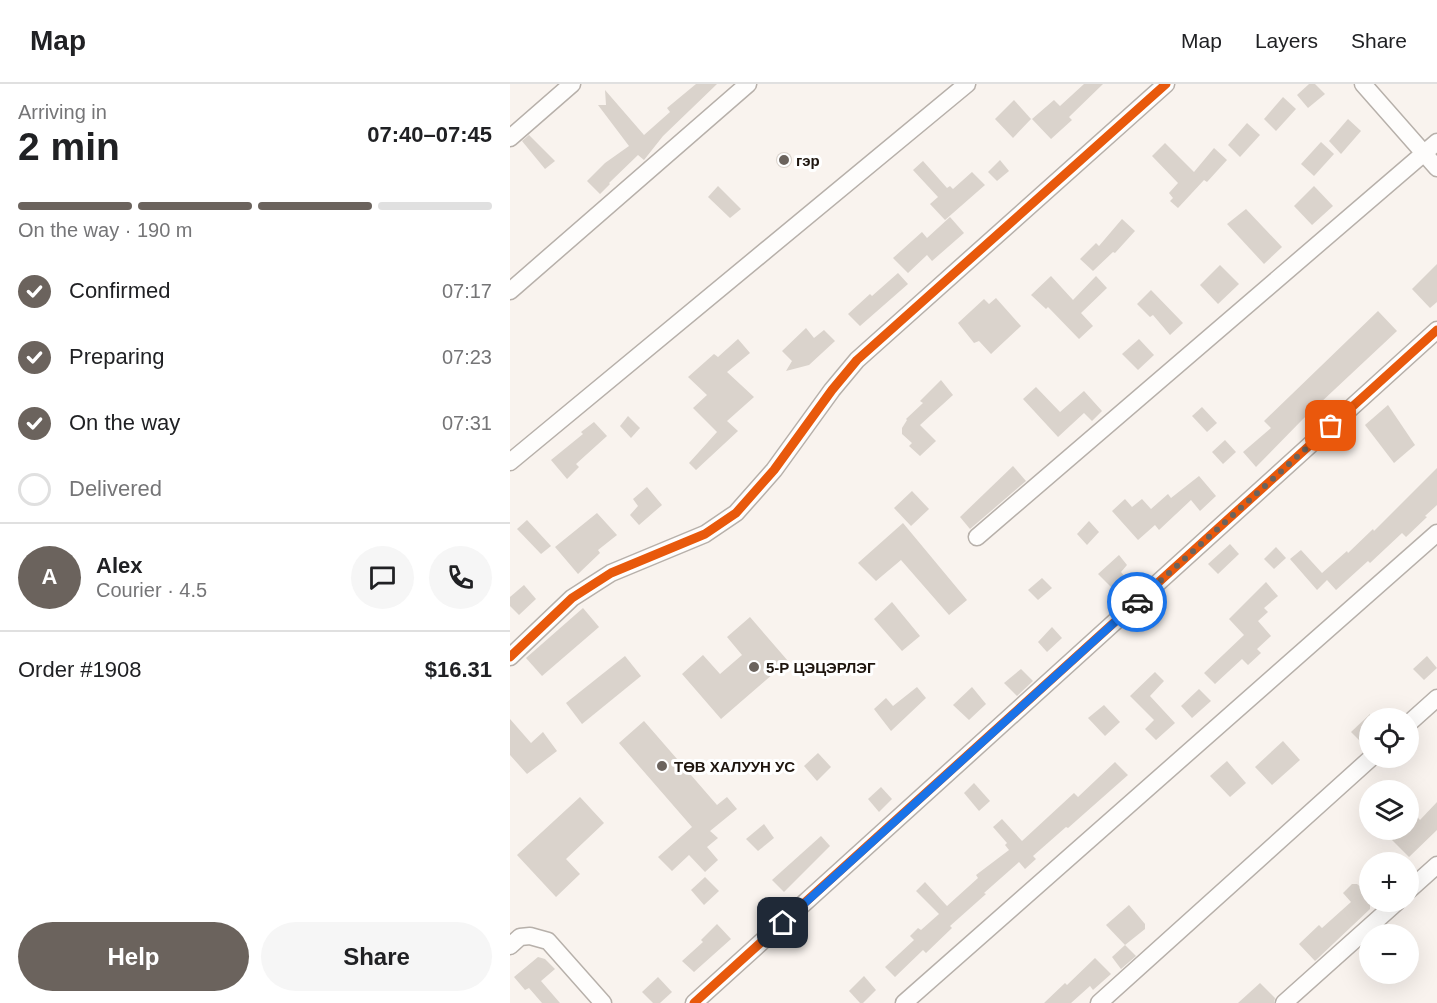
<!DOCTYPE html>
<html lang="en">
<head>
<meta charset="utf-8">
<style>
	:root { --surface:#fff; --page:#f6f6f6; --text:#202124; --muted:#757577; --line:#e0e0e0; --accent:#6b635d }
	body { margin:0; font-family:Helvetica,sans-serif; background:var(--page); color:var(--text); height:100vh; display:flex; flex-direction:column; font-size:22px; white-space:nowrap }
	* { box-sizing:border-box; margin:0 }
	p { font-size:20px; color:var(--muted) }
	.icon { flex:none; width:33px; height:33px; fill:none; stroke:currentColor; stroke-width:2; stroke-linecap:round; stroke-linejoin:round }
	.map { position:relative; flex:1; overflow:hidden }
	.panel { display:flex; flex-direction:column; background:var(--surface); width:510px }
	.panel>* { flex:none }
	.buttons { position:absolute; left:849px; top:624px; display:grid; gap:12px }
	.buttons a { display:grid; place-items:center; width:60px; height:60px; border-radius:50%; background:var(--surface); box-shadow:0 6px 24px #0002; font-size:30px }
	.pin { position:absolute; display:grid; place-items:center; width:51px; height:51px; color:#fff; margin:-26px; border-radius:12px; box-shadow:0 3px 9px #0006 }
	.courier { position:absolute; display:grid; place-items:center; width:60px; height:60px; margin:-30px; border:4px solid #1a73e8; border-radius:50%; background:#fff; color:#222; box-shadow:0 2px 8px #0007 }
	.summary em { font-style:normal; font-weight:700 }
	.summary div { display:flex; flex-direction:column-reverse }
	.summary { display:flex; align-items:center; justify-content:space-between; height:102px; padding:0 18px }
	h1 { font-size:39px; font-weight:700; line-height:45px }
	.bar { display:grid; grid-template-columns:repeat(4,1fr); gap:9px 6px; align-content:center; height:72px; padding:0 18px }
	.bar i { height:8px; border-radius:4px; background:var(--line) }
	.bar .current { background:var(--accent) }
	.bar p { grid-column:span 4 }
	.line { display:flex; align-items:center; gap:15px; padding:0 18px; border-top:2px solid var(--line) }
	.line div { flex:1 }
	.round { display:grid; place-items:center; flex:none; width:63px; height:63px; border-radius:32px; background:var(--page) }
	ol { padding:0 18px; list-style:none }
	li { display:flex; align-items:center; gap:18px; height:66px }
	li p { margin-inline-start:auto }
	li .icon { padding:6px; border-radius:50%; background:var(--accent); color:#fff; stroke-width:4 }
	li:last-child { color:var(--muted) }
	li i { width:33px; height:33px; border:3px solid var(--line); border-radius:50% }
	.cta { display:flex; gap:12px; margin-top:auto; padding:12px 18px }
	.cta a { flex:1; height:69px; border-radius:36px; background:var(--accent); color:#fff; font-size:24px; font-weight:700; line-height:69px; text-align:center }
	.cta a+a { background:var(--page); color:var(--text) }
	header { display:flex; align-items:center; gap:36px; box-sizing:border-box; height:84px; padding:0 30px; background:var(--surface); border-bottom:2px solid var(--line) }
	header strong { font-size:28px }
	nav { display:flex; gap:33px; margin-inline-start:auto; font-size:21px }
	main { display:flex; flex:1; min-height:0 }
	.map>svg:first-child { display:block }
	.building { fill:#dad3cc }
	.lines { fill:none; stroke-linecap:round; stroke-linejoin:round }
	.street-casing { stroke:#b7b0aa; stroke-width:19 }
	.street { stroke:#fefdfc; stroke-width:16 }
	.cycleway-casing { stroke:#fff; stroke-width:13 }
	.cycleway { stroke:#e8590c; stroke-width:9 }
	.done { stroke:#6b635d; stroke-width:6; stroke-dasharray:0 10.8 }
	.route { stroke:#1a73e8; stroke-width:8 }
	.poi-dot { fill:#6b635d; stroke:#fff; stroke-width:2 }
	.labels { text-anchor:middle; dominant-baseline:central; stroke-width:6; stroke-linejoin:round; paint-order:stroke }
	.poi-label { font-size:15px; font-weight:bold; fill:#1f160f; stroke:#fff; text-anchor:start }
</style>
</head>
<body>
<header>
<strong>Map</strong>
<nav><a>Map</a><a>Layers</a><a>Share</a></nav>
</header>
<main>
<section class="panel">
<div class="summary"><div><h1>2 min</h1><p>Arriving in</p></div><em>07:40–07:45</em></div>
<div class="bar"><i class="current"></i><i class="current"></i><i class="current"></i><i></i><p>On the way · 190 m</p></div>
<ol>
<li><svg class="icon" aria-label="check" viewBox="0 0 24 24"><path d="M5 12l5 5 9-10"/></svg>Confirmed<p>07:17</p></li>
<li><svg class="icon" aria-label="check" viewBox="0 0 24 24"><path d="M5 12l5 5 9-10"/></svg>Preparing<p>07:23</p></li>
<li><svg class="icon" aria-label="check" viewBox="0 0 24 24"><path d="M5 12l5 5 9-10"/></svg>On the way<p>07:31</p></li>
<li><i></i>Delivered</li>
</ol>
<div class="line" style="height:108px"><b class="round" style="background:var(--accent);color:#fff">A</b><div><b>Alex</b><p>Courier · 4.5</p></div><a class="round"><svg class="icon" aria-label="chat" viewBox="0 0 24 24"><path d="M4 5h16v11H9l-5 4z"/></svg></a><a class="round"><svg class="icon" aria-label="phone" viewBox="0 0 24 24"><path d="M5 4h4l2 5-3 2q2 4 5 5l2-3 5 2v4C11 20 4 13 5 4z"/></svg></a></div>
<div class="line" style="height:78px"><div>Order #1908</div><b>$16.31</b></div>
<div class="cta"><a>Help</a><a>Share</a></div>
</section>
<div class="map">
<svg width="927" height="919" viewBox="0 0 927 919">
	<rect width="100%" height="100%" fill="#f9f3ee"/>
	<g class="building">
		<polygon points="186,0 207,0 153,52 134,76 128,71 99,99 100,100 90,110 77,97 95,79 119,62 88,21 96,21 95,6 134,51 160,28 157,24"/>
		<polygon points="574,0 593,0 559,33 562,36 541,55 522,35 544,16 550,22"/>
		<polygon points="799,0 805,0 815,10 798,24 787,11"/>
		<polygon points="773,13 786,25 766,47 754,35"/>
		<polygon points="504,16 521,35 503,54 485,35"/>
		<polygon points="838,35 851,47 831,70 819,57"/>
		<polygon points="737,39 750,51 730,73 718,61"/>
		<polygon points="19,51 45,77 35,85 12,57"/>
		<polygon points="811,58 824,70 804,92 791,80"/>
		<polygon points="655,59 684,88 704,64 717,76 697,98 694,96 668,124 660,117 663,114 659,109 668,99 642,72"/>
		<circle cx="274" cy="76" r="8"/>
		<polygon points="490,76 499,87 487,97 478,88"/>
		<polygon points="413,77 437,104 440,102 443,105 462,88 475,101 435,136 420,120 428,113 403,86"/>
		<polygon points="208,102 231,125 220,134 198,113"/>
		<polygon points="804,102 823,122 802,141 784,122"/>
		<polygon points="736,125 772,163 754,180 717,140"/>
		<polygon points="440,133 454,149 422,177 417,171 398,189 383,174 412,148 417,154"/>
		<polygon points="612,135 625,147 605,169 603,168 583,187 570,175 586,159 589,162"/>
		<polygon points="927,180 927,218 920,224 902,205"/>
		<polygon points="710,181 729,200 708,220 690,201"/>
		<polygon points="388,189 398,200 350,242 338,230 360,210 362,212"/>
		<polygon points="541,192 563,216 586,192 597,204 571,229 583,242 569,255 538,223 536,225 521,211"/>
		<polygon points="641,206 673,239 660,251 643,231 640,233 627,220"/>
		<polygon points="486,214 511,242 481,270 469,257 464,259 448,239 474,215 479,220"/>
		<polygon points="868,227 887,247 793,335 746,383 733,368 761,344 754,337"/>
		<polygon points="296,244 304,254 314,246 325,257 299,281 276,287 282,277 272,267"/>
		<polygon points="228,255 240,269 217,288 244,313 217,337 228,347 186,386 179,379 207,348 183,324 197,311 178,293 204,270 208,273"/>
		<polygon points="629,255 644,271 628,286 612,270"/>
		<polygon points="431,296 443,311 410,341 426,357 410,372 399,362 402,359 392,350 392,344 397,336 396,335 413,319 410,317"/>
		<polygon points="526,303 550,328 574,307 592,327 582,337 574,329 548,353 513,315"/>
		<polygon points="878,321 905,361 884,379 855,341"/>
		<polygon points="692,323 707,339 697,348 682,332"/>
		<polygon points="118,332 130,344 121,354 110,342"/>
		<polygon points="84,338 97,352 66,380 69,383 57,395 41,376 73,350 71,348"/>
		<polygon points="715,356 726,368 713,380 702,368"/>
		<polygon points="503,382 516,397 460,445 450,433"/>
		<polygon points="927,384 927,421 915,432 917,433 896,453 892,449 860,479 858,477 826,506 817,496 807,506 780,475 791,466 812,489 837,467 838,469 863,445 864,447"/>
		<polygon points="689,392 706,412 690,427 681,416 649,446 645,441 628,456 602,427 615,415 622,423 632,415 641,425 658,410 661,414"/>
		<polygon points="137,403 152,421 129,441 120,431 128,422 123,415"/>
		<polygon points="402,407 419,425 401,442 384,424"/>
		<polygon points="87,429 107,451 88,466 90,469 68,490 45,463"/>
		<polygon points="17,436 41,462 31,470 7,445"/>
		<polygon points="579,437 589,448 577,461 567,450"/>
		<polygon points="393,439 457,516 439,531 391,476 366,497 348,479"/>
		<polygon points="720,460 729,470 708,490 698,480"/>
		<polygon points="766,463 776,474 764,485 754,475"/>
		<polygon points="609,471 617,481 611,488 617,495 604,506 588,490"/>
		<polygon points="532,494 542,504 528,516 518,506"/>
		<polygon points="756,498 768,512 754,524 758,528 748,537 761,552 747,565 751,569 738,581 732,575 705,600 694,589 734,551 719,535"/>
		<polygon points="14,501 26,515 9,531 0,522 0,513"/>
		<polygon points="382,518 410,552 392,567 364,535"/>
		<polygon points="73,524 89,543 32,592 16,574"/>
		<polygon points="240,533 278,577 211,635 172,590 193,571 210,590 232,571 217,553"/>
		<polygon points="542,543 552,554 537,568 528,558"/>
		<polygon points="115,572 131,592 72,640 56,619"/>
		<polygon points="917,572 927,584 914,596 903,585"/>
		<polygon points="511,585 523,597 507,612 494,599"/>
		<polygon points="645,588 654,597 640,612 665,639 646,656 635,645 644,636 620,612"/>
		<polygon points="407,603 416,614 381,647 364,625 376,614 383,622"/>
		<polygon points="462,603 476,620 459,636 443,621"/>
		<polygon points="689,605 701,617 682,634 671,622"/>
		<polygon points="594,621 610,638 595,652 578,634"/>
		<polygon points="860,630 860,664 857,664 841,648"/>
		<polygon points="0,635 21,659 33,648 47,667 17,690 0,671"/>
		<polygon points="134,637 207,721 217,713 227,725 200,747 208,754 197,763 208,776 195,788 179,771 162,787 148,773 182,743 109,659"/>
		<polygon points="773,657 790,676 762,701 745,683"/>
		<polygon points="308,669 321,683 307,697 294,682"/>
		<polygon points="717,677 736,699 720,713 700,692"/>
		<polygon points="605,678 618,691 558,744 556,743 523,772 526,775 515,785 509,778 474,809 476,810 440,842 442,844 416,869 413,866 385,893 375,883 404,856 400,852 408,844 411,846 429,830 406,807 415,798 437,822 468,794 466,791 499,766 495,761 497,759 483,743 492,735 512,757 564,709 568,713"/>
		<polygon points="464,699 480,717 469,727 454,709"/>
		<polygon points="371,703 382,715 369,728 358,715"/>
		<polygon points="70,713 94,739 56,775 70,790 46,813 7,771"/>
		<polygon points="927,718 927,746 899,773 882,756 895,746 898,746 898,723 910,736"/>
		<polygon points="254,740 264,754 248,767 236,755"/>
		<polygon points="311,752 320,762 274,808 262,796"/>
		<polygon points="195,793 209,807 194,821 181,806"/>
		<polygon points="842,800 847,800 860,811 860,825 805,877 789,860 809,841 812,844 841,818 833,809"/>
		<polygon points="619,821 635,840 635,845 615,861 596,841"/>
		<polygon points="207,840 221,855 184,888 172,877 193,858 191,856"/>
		<polygon points="615,861 626,872 611,885 602,873"/>
		<polygon points="28,873 35,875 45,885 31,897 50,919 32,919 19,904 15,906 4,893"/>
		<polygon points="585,874 601,890 583,906 580,902 561,919 534,919 555,899 557,901"/>
		<polygon points="354,892 366,906 353,919 350,919 339,907"/>
		<polygon points="148,893 162,908 150,919 143,919 132,908"/>
		<polygon points="750,899 765,914 764,919 728,919"/>
	</g>
	<g class="lines">
		<defs>
			<g id="street">
				<polyline points="853,0 927,84"/>
				<polyline points="0,54 62,0"/>
				<polyline points="0,207 238,0"/>
				<polyline points="0,378 457,0"/>
				<polyline points="467,453 927,58"/>
				<polyline points="0,573 62,514 101,489 195,450 226,429 264,386 322,306 347,276 656,0"/>
				<polyline points="898,640 927,614"/>
				<polyline points="898,807 927,781"/>
				<polyline points="0,862 10,853 20,852 38,857 93,919"/>
				<polyline points="184,919 927,246"/>
				<polyline points="394,919 927,449"/>
				<polyline points="589,919 861,674"/>
				<polyline points="774,919 887,818"/>
			</g>
		</defs>
		<use href="#street" class="street-casing"/>
		<use href="#street" class="street"/>
		<defs>
			<g id="cycleway">
				<polyline points="0,573 62,514 101,489 195,450 226,429 264,386 322,306 347,276 656,0"/>
				<polyline points="184,919 927,246"/>
			</g>
		</defs>
		<use href="#cycleway" class="cycleway-casing"/>
		<use href="#cycleway" class="cycleway"/>
	</g>
	<g class="lines">
		<polyline class="done" points="627,518 821,342"/>
		<polyline class="route" points="273,839 627,518"/>
	</g>
	<g class="poi-dot">
		<circle cx="274" cy="76" r="6"/>
		<circle cx="244" cy="583" r="6"/>
		<circle cx="152" cy="682" r="6"/>
	</g>
	<g class="labels">
		<g class="poi-label">
			<text x="286" y="76">гэр</text>
			<text x="256" y="583">5-Р ЦЭЦЭРЛЭГ</text>
			<text x="164" y="682">ТӨВ ХАЛУУН УС</text>
		</g>
	</g>
</svg>
<div class="buttons">
<a><svg class="icon" aria-label="locate" viewBox="0 0 24 24"><circle cx="12" cy="12" r="6"/><path d="M12 2v4M12 18v4M2 12h4M18 12h4"/></svg></a>
<a><svg class="icon" aria-label="layers" viewBox="0 0 24 24"><path d="M12 4l9 5-9 5-9-5zM3 14l9 5 9-5"/></svg></a>
<a>+</a>
<a>−</a>
</div>
<div class="pin" style="left:821px;top:342px;background:#ea580c"><svg class="icon" aria-label="bag" viewBox="0 0 24 24"><path d="M5 8h14l-1 12H6zM9 8a3 3 0 0 1 6 0"/></svg></div>
<div class="pin" style="left:273px;top:839px;background:#1f2937"><svg class="icon" aria-label="home" viewBox="0 0 24 24"><path d="M3 11l9-7 9 7M6 9v11h12V9"/></svg></div>
<div class="courier" style="left:627px;top:518px"><svg class="icon" aria-label="car" viewBox="0 0 24 24"><path d="M5 17H2v-5l4-1 3-4h7l3 4 3 1v5h-3M9 17h6M6 11h13"/><circle cx="7" cy="17" r="2"/><circle cx="17" cy="17" r="2"/></svg></div>
</div>
</main>
</body>
</html>
